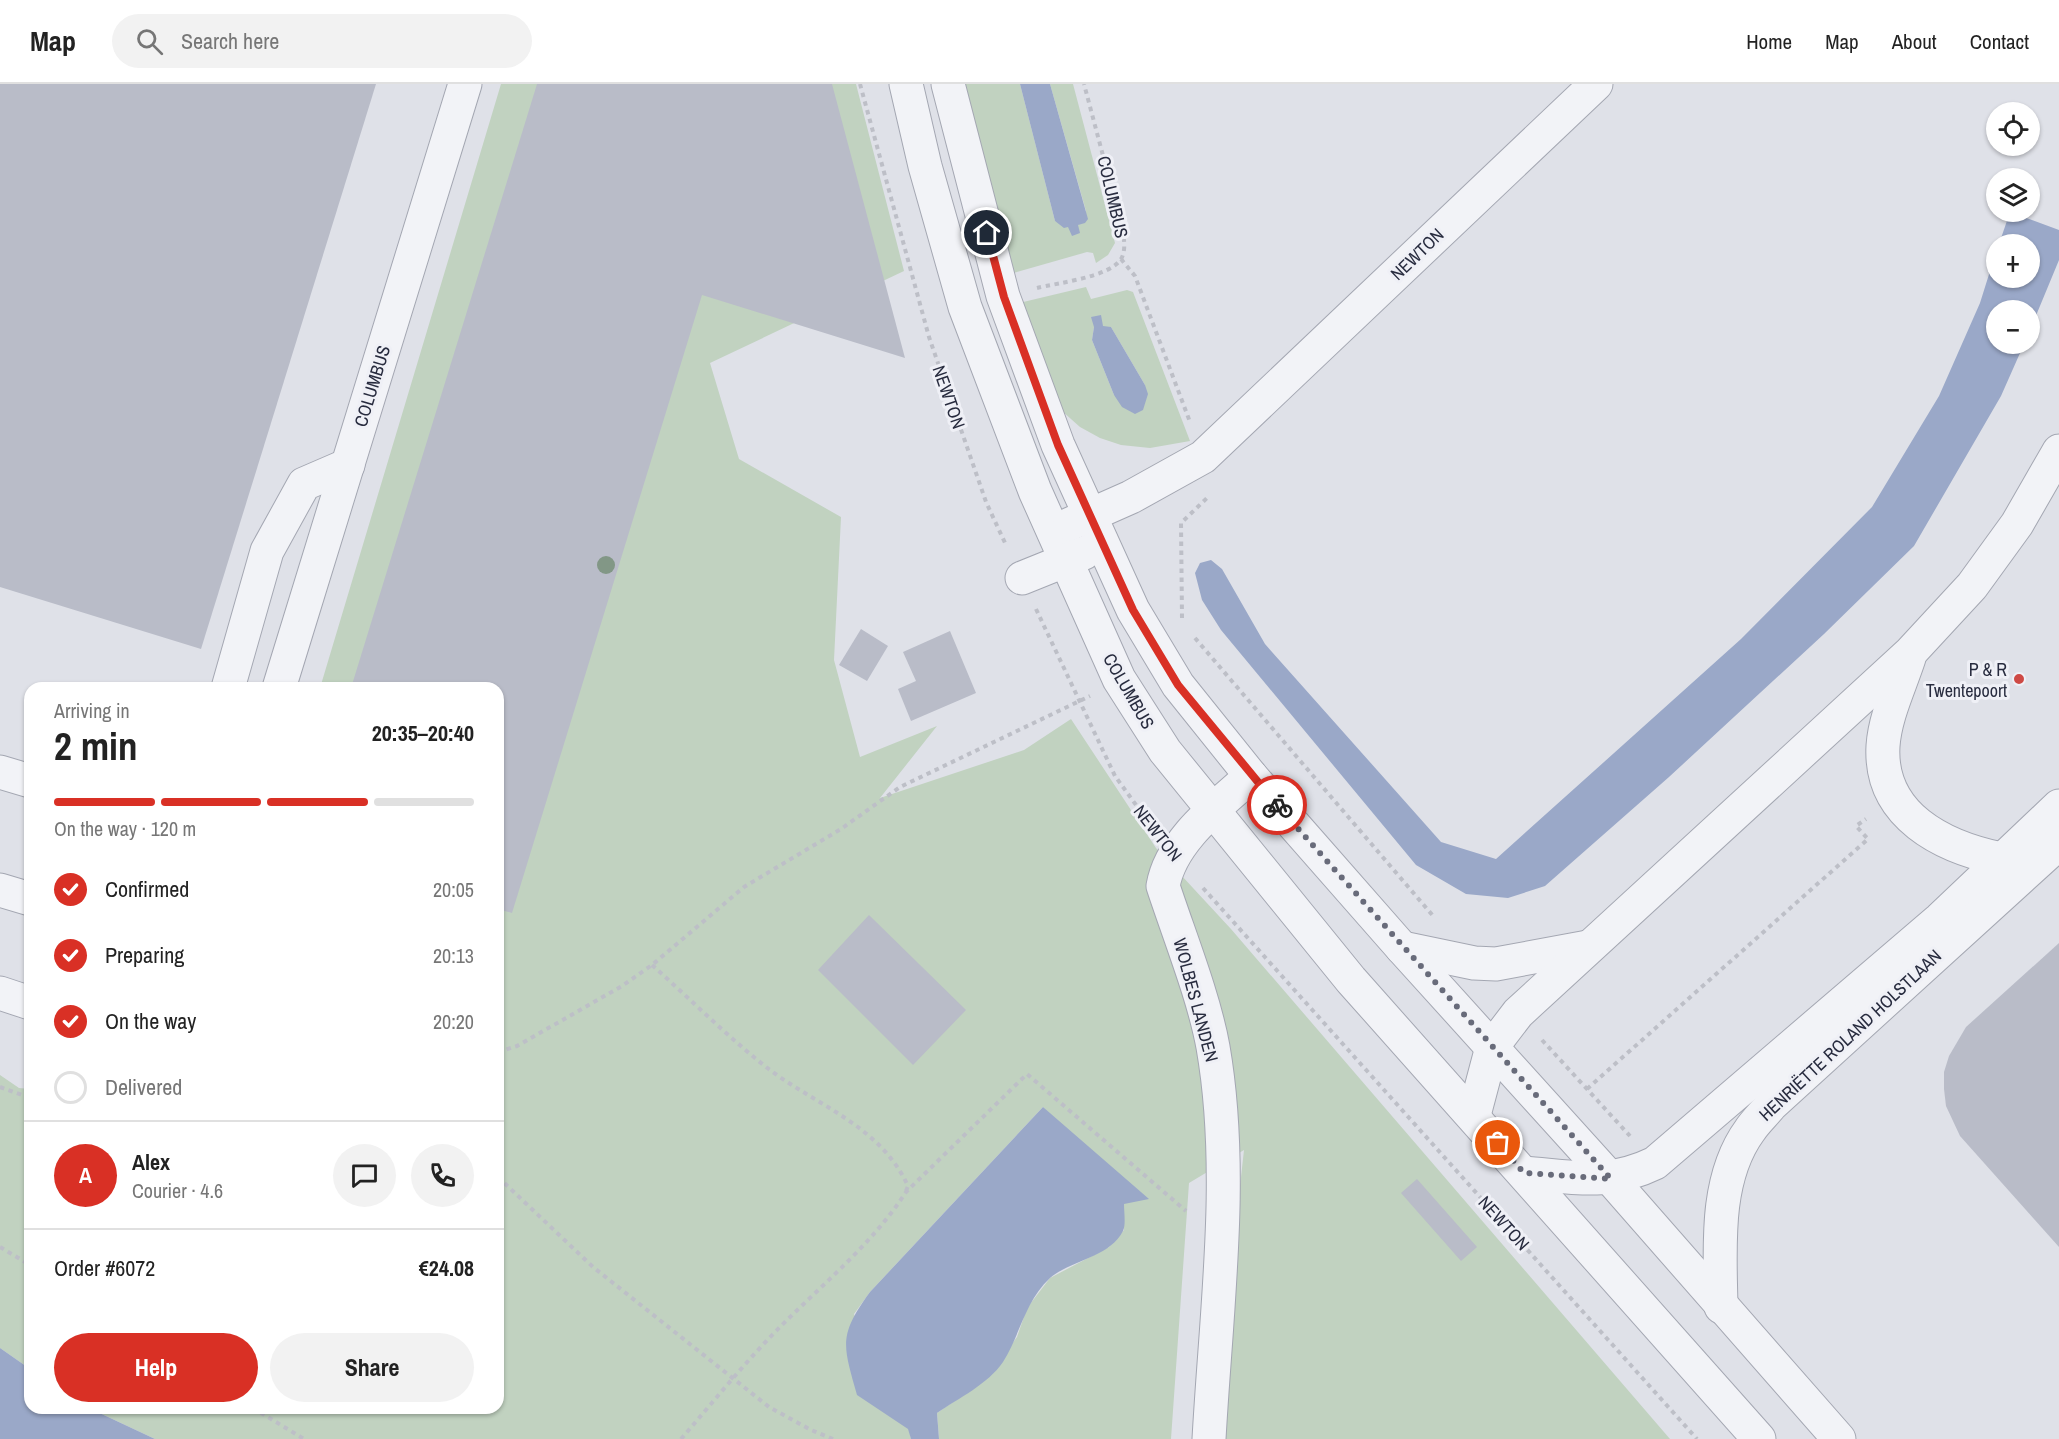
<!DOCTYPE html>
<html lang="en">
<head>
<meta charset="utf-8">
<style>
	:root { --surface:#fff; --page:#f2f2f2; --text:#222; --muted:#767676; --line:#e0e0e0; --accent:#d93025 }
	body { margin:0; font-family:"Archivo Narrow",sans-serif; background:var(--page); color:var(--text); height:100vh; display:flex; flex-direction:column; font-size:22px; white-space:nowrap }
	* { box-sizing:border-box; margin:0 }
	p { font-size:20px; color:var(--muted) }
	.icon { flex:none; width:33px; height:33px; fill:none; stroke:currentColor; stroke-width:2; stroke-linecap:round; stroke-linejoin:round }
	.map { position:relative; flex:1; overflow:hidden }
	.side { position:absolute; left:24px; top:598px; width:480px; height:732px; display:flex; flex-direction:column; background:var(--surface); border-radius:18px; box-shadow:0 2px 4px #0004 }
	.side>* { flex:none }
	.controls { position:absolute; left:1986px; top:18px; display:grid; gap:12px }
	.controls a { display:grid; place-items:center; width:54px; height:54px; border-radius:50%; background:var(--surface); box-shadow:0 2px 4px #0004; font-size:30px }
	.pin { position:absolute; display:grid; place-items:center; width:51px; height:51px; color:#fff; margin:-26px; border:3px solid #fff; border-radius:50%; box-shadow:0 2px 6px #0007 }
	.courier { position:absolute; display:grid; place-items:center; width:60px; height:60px; margin:-30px; border:4px solid #d93025; border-radius:50%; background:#fff; color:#222; box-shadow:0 2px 8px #0007 }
	.headline em { font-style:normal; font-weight:800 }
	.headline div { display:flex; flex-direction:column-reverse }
	.headline { display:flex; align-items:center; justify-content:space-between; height:102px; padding:0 30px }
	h1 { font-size:39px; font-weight:800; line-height:45px }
	.bar { display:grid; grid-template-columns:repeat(4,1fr); gap:9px 6px; align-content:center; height:72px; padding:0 30px }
	.bar i { height:8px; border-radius:4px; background:var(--line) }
	.bar .selected { background:var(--accent) }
	.bar p { grid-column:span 4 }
	.line { display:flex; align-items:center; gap:15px; padding:0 30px; border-top:2px solid var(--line) }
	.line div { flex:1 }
	.round { display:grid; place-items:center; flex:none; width:63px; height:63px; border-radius:32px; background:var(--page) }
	ol { padding:0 30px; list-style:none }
	li { display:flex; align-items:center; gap:18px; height:66px }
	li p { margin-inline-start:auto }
	li .icon { padding:6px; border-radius:50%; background:var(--accent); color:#fff; stroke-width:4 }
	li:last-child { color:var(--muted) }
	li i { width:33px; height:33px; border:3px solid var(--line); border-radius:50% }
	.button { display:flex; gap:12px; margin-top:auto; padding:12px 30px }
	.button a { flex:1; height:69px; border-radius:36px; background:var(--accent); color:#fff; font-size:24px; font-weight:800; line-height:69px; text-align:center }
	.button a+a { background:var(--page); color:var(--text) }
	header { display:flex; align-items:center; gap:36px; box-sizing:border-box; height:84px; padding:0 30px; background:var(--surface); border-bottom:2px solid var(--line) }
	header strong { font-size:28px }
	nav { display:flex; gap:33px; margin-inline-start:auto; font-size:21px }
	.search { width:420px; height:54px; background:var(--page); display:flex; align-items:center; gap:15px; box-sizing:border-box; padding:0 21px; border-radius:33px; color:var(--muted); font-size:22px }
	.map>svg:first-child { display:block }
	.green { fill:#c1d2c0; fill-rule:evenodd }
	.water { fill:#9aa8c8 }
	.building { fill:#b9bcc8 }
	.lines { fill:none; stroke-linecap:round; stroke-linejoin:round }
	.minor-casing { stroke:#a4a7b2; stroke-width:35 }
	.path { stroke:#bdbfc7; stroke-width:4; stroke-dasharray:4.5 4.5; stroke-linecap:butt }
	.minor { stroke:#f2f3f7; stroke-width:33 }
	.tree { fill:#829786 }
	.done { stroke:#686b7a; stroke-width:6; stroke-dasharray:0 10.8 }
	.route { stroke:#d93025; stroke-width:8 }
	.poi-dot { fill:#ce4944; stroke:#eff0f6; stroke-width:2 }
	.labels { text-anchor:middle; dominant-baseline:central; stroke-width:6; stroke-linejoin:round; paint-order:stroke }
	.street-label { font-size:18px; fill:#282c3f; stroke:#eff0f6 }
	.poi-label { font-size:18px; fill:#282c3f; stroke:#eff0f6; text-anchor:end }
</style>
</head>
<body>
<header>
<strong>Map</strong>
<div class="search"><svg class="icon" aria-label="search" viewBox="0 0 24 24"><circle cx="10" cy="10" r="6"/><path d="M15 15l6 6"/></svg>Search here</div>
<nav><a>Home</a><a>Map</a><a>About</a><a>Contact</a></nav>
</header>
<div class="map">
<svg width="2059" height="1355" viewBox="0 0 2059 1355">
	<rect width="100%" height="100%" fill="#dfe1e8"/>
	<g class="green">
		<polygon points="501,0 856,0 904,187 710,279 739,375 841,433 834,576 860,673 937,642 880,714 1024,666 1071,635 1156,764 1231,845 1670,1355 1222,1355 1232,1174 1244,1066 1189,1099 1171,1355 939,1355 937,1329 984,1297 1017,1253 1027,1224 1050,1194 1109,1163 1124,1146 1124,1120 1043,1023 870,1208 854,1230 889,1329 909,1345 911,1355 155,1355 91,1325 498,1324 498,604 320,604"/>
		<polygon points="961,0 1020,0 1055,137 1068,142 1078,141 1086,127 1050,0 1073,0 1115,159 1108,171 1096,179 1093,169 1087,168 1010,190"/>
		<path d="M 1086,203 L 1091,215 L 1127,206 L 1133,208 L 1190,357 L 1150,364 L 1121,361 L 1100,354 L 1080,343 L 1062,327 L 1019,219 ZM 1094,243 L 1111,243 L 1145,301 L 1143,324 L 1114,311 L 1092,256 Z"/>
		<polygon points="0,991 19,1004 30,1005 30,1285 0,1264"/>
	</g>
	<g class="water">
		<polygon points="1020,0 1050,0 1088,135 1085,139 1078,141 1080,149 1072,152 1068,143 1064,144 1055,137"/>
		<polygon points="2010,128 2059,146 2059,176 2030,246 2030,226 1996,226 1996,260 2024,260 2001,312 1914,462 1824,550 1669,693 1545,802 1508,814 1466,810 1416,781 1221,546 1202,516 1195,489 1200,479 1211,476 1222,485 1265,560 1441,758 1496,775 1741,555 1872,423 1939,312 1980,219 1996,168 1996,194 2030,194 2030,160 1999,160"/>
		<polygon points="1101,231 1103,242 1111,243 1145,301 1148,310 1143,326 1135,330 1122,323 1114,311 1092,256 1094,243 1091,233"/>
		<path d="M 1043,1023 L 1149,1115 L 1124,1120 C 1124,1128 1126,1141 1123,1147 C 1109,1174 1071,1176 1050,1194 C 1025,1217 1020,1251 1003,1278 C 988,1300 959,1314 937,1329 L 939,1355 L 911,1355 L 908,1345 L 857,1311 C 843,1261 838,1252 870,1208 Z"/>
		<polygon points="0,1264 30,1285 30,1324 91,1325 155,1355 0,1355"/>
	</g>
	<g class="building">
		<polygon points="0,0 376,0 201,565 0,503"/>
		<polygon points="537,0 832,0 905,274 702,211 512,829 498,825 498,604 351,604"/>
		<polygon points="861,545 888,562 867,597 839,581"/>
		<polygon points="950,547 976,609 911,637 898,605 916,597 903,568"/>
		<polygon points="869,831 966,926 913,981 818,886"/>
		<polygon points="2059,859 2059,1163 1960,1052 1946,1022 1944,1005 1944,988 1949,972 1966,943"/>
		<polygon points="1417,1095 1477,1163 1461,1177 1401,1109"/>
	</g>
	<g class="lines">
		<defs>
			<g id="minor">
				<polyline points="906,0 925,82 965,223 1035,407 1119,595 1165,667 1351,896 1759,1355"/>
				<polyline points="948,0 1003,212 1058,361 1133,526 1178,601 1251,692 1402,864 1611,1095 1839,1355"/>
				<polyline points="1070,440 1131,413 1203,373 1596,0"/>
				<polyline points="1022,494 1084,469"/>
				<path d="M 1909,574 C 1900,602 1885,632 1883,662 C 1879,732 1943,763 2001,775"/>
				<polyline points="228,604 267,467 304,400 348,381"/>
				<polyline points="279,604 465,0"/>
				<polyline points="0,688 30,697"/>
				<polyline points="0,806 30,815"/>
				<polyline points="1402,864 1474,879 1496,880 1588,863"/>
				<polyline points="0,909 30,919"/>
				<polyline points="1474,1031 1492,963 1518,929 1910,569 1972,502 2017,440 2059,367"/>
				<path d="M 1524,1089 C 1574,1093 1608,1102 1655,1079 L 1940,835 L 2059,722"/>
				<path d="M 1721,1223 C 1720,1165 1714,1095 1750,1046 C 1756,1037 1764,1030 1771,1021 L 2059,759"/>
				<path d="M 1209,1355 C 1216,1227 1235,1089 1213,963 C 1204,913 1179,851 1163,802 C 1171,756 1218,722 1251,692"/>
			</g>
		</defs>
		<use href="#minor" class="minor-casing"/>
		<g class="path">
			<polyline points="860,0 929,253 986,418 1006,461"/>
			<polyline points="1121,175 1135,192 1190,338"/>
			<path d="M 1037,204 C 1057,199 1110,193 1121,175 C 1126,167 1124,156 1123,147 L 1084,0"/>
			<polyline points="1036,525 1115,692 1152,743"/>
			<polyline points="1182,534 1181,439 1207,414"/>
			<polyline points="1195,554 1434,833"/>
			<polyline points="1203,804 1697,1355"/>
			<path d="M 652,881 C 690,915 726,951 766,983 C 815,1021 880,1041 908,1102 L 906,1107"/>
			<polyline points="1542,956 1630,1052"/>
			<polyline points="498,968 517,962 622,902 652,881 744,803 841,745 900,703 1090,612"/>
			<polyline points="0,1003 30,1014"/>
			<polyline points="1587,1005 1868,755 1856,742 1866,735"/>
			<polyline points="498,1093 593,1183 769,1323 811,1346 833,1355"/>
			<polyline points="0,1163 30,1181"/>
			<polyline points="253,1324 304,1355"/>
			<path d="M 681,1355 C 714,1317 746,1277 781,1242 C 824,1199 873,1159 906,1108 L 1027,990 L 1186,1127"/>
		</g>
		<use href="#minor" class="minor"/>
	</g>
	<circle class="tree" cx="606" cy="481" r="9"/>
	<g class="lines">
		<polyline class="done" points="1277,721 1611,1095 1524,1089 1498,1059"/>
		<polyline class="route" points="987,149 1004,213 1058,361 1133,526 1178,601 1277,721"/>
	</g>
	<circle class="poi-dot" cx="2019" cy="595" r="6"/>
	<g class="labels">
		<g class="street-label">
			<text transform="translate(1113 113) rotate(77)">COLUMBUS</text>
			<text transform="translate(1417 170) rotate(-44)">NEWTON</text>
			<text transform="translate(372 302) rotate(-73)">COLUMBUS</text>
			<text transform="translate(949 313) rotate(71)">NEWTON</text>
			<text transform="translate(1129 607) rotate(60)">COLUMBUS</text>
			<text transform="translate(1158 749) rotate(52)">NEWTON</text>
			<text transform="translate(1196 916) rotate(75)">WOLBES LANDEN</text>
			<text transform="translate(1850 951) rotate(-43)">HENRIËTTE ROLAND HOLSTLAAN</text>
			<text transform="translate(1504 1139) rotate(48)">NEWTON</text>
		</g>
		<g class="poi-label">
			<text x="2007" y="585">P &amp; R<tspan x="2007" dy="21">Twentepoort</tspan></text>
		</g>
	</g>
</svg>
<div class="controls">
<a><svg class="icon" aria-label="locate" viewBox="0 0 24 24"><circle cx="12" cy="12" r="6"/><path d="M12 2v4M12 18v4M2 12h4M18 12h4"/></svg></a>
<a><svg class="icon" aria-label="layers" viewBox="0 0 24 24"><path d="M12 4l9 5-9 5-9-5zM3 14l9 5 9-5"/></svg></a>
<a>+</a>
<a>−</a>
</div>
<div class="pin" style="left:1498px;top:1059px;background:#ea580c"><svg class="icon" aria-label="bag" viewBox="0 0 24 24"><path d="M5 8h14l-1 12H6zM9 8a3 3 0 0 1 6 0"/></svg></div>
<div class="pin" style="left:987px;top:149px;background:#1f2937"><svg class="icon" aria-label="home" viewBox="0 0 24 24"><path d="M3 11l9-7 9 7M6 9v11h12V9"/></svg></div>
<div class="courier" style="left:1277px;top:721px"><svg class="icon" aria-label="bike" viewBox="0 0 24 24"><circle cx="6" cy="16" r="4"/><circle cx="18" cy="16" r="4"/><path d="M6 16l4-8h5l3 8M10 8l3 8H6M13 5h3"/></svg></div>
<section class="side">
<div class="headline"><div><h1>2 min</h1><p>Arriving in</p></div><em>20:35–20:40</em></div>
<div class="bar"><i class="selected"></i><i class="selected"></i><i class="selected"></i><i></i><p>On the way · 120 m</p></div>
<ol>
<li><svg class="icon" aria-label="check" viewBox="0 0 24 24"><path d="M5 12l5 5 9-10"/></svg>Confirmed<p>20:05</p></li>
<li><svg class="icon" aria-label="check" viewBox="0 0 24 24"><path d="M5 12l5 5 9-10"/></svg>Preparing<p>20:13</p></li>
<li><svg class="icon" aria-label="check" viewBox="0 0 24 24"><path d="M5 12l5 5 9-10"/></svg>On the way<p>20:20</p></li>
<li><i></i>Delivered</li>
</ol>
<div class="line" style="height:108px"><b class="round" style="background:var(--accent);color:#fff">A</b><div><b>Alex</b><p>Courier · 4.6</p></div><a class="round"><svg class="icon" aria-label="chat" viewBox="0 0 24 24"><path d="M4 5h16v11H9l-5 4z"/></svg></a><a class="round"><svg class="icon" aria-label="phone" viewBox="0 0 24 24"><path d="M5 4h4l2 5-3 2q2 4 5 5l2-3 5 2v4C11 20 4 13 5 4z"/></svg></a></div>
<div class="line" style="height:78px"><div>Order #6072</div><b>€24.08</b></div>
<div class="button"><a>Help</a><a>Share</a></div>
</section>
</div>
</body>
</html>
